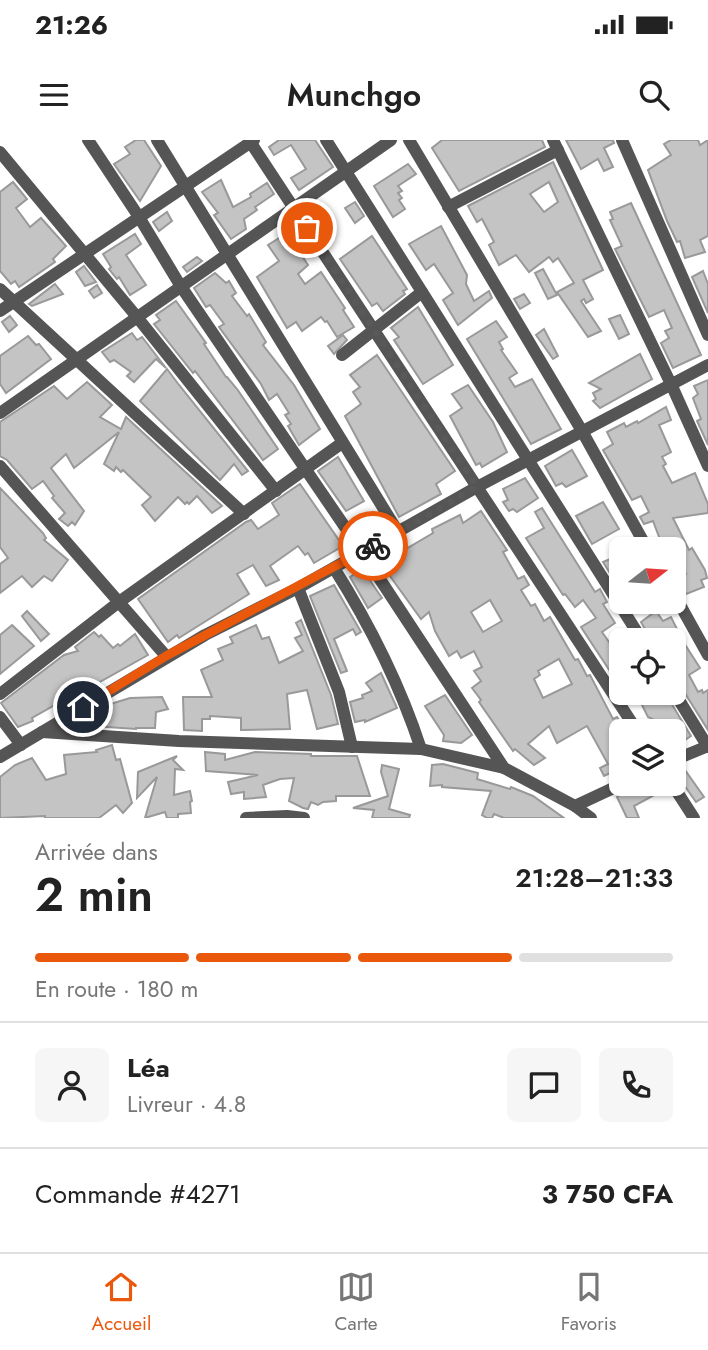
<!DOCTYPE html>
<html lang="fr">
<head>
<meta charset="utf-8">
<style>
	:root { --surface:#fff; --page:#f6f6f6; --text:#222; --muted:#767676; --line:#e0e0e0; --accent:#ea580c }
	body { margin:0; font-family:Jost,sans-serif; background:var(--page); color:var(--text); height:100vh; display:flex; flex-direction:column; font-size:26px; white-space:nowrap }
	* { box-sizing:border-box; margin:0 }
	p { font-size:23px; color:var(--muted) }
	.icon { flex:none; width:38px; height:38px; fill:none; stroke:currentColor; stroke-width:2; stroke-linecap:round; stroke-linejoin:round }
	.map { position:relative; height:678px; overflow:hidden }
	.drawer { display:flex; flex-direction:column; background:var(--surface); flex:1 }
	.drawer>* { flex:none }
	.needle { width:46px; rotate:73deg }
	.fabs { position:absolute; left:609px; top:397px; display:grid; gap:14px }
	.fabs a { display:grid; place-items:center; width:77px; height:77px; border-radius:10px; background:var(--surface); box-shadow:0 2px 5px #0004; font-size:35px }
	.pin { position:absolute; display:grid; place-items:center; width:60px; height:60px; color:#fff; margin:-30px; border:4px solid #fff; border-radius:50%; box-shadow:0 2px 7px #0007 }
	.courier { position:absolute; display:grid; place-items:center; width:70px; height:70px; margin:-35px; border:5px solid #ea580c; border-radius:50%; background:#fff; color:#222; box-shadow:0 2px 9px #0007 }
	.summary em { font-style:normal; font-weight:600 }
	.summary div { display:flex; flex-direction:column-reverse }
	.summary { display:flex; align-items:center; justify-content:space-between; height:119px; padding:0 35px }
	h1 { font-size:46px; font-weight:600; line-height:52px }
	.bar { display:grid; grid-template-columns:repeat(4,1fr); gap:10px 7px; align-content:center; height:84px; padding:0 35px }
	.bar i { height:9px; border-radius:5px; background:var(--line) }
	.bar .active { background:var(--accent) }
	.bar p { grid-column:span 4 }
	.line { display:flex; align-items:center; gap:18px; padding:0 35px; border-top:2px solid var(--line) }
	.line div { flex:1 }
	.round { display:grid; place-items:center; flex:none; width:74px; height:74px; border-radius:10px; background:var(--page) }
	.status { display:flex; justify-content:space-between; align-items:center; height:49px; padding:0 35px; background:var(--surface); direction:ltr }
	.status svg { height:19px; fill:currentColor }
	header { display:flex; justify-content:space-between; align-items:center; height:91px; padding:0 35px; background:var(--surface); font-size:32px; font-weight:600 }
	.dock { display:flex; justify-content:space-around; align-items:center; height:98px; border-top:2px solid var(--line); background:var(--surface); font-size:19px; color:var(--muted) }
	.dock a { display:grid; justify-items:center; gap:4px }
	.dock .active { color:var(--accent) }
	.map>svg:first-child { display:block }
	.building { fill:#c4c4c4; stroke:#999; stroke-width:2; fill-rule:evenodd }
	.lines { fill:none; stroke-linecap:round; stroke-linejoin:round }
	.minor { stroke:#555; stroke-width:12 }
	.done { stroke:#595959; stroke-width:7; stroke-dasharray:0 12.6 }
	.route { stroke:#ea580c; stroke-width:9 }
</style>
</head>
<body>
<div class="status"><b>21:26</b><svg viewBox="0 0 49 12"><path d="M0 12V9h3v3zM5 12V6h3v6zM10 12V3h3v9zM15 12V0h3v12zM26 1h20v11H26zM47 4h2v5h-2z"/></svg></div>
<header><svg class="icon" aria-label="menu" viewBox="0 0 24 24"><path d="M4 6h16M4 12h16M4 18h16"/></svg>Munchgo<svg class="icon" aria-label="search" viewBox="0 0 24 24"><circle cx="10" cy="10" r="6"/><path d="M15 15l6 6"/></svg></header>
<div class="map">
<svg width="708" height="678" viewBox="0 0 708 678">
	<rect width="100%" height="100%" fill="#fff"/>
	<g class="building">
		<polygon points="136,0 144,0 161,26 140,61 114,24 130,14 125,7"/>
		<polygon points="279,0 315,0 333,27 299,50 291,38 306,29 291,5 274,15 269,7"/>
		<polygon points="442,0 542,0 545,7 459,51 432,8"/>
		<polygon points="566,0 613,0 614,3 604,8 613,27 604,31 598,19 581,29"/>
		<polygon points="671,0 698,0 700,5 708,0 708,96 700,100 705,112 685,118 680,101 677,102 667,81 648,30 671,15 664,4"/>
		<path d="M 553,22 L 603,130 L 583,140 L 593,159 L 586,163 L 584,159 L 581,161 L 601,191 L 588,197 L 557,152 L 574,143 L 558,118 L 553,122 L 549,117 L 529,132 L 516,115 L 499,125 L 489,105 L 494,102 L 482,79 L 477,82 L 468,66 ZM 549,42 L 558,62 L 544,72 L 530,54 Z"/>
		<polygon points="408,24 416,34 398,46 402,51 398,53 402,58 399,60 405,69 393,77 374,46"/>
		<polygon points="221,40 233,67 251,57 250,54 267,43 274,54 255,67 257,70 244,79 246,89 231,99 214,75 218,73 202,52"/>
		<polygon points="13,42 27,59 16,68 30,87 41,78 66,106 53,119 55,122 19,147 15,141 11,144 0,131 0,52"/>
		<polygon points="355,62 364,76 355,83 345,68"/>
		<polygon points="631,63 701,215 673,228 661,203 669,198 665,191 672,188 664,170 649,177 615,109 622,106 610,80 613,79 610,72"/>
		<polygon points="167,72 172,81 159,91 153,82"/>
		<polygon points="441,86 467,135 466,144 474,161 489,151 492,158 458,185 443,160 453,153 434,124 426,130 409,104"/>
		<polygon points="287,93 308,125 298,134 305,144 321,132 345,168 343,170 354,187 337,197 327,181 325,182 321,177 302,191 296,182 287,188 257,137 279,121 268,105"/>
		<polygon points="135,94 141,104 126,115 146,145 130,155 119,137 117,139 109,129 111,127 103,114"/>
		<polygon points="372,96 407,149 403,151 405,154 383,171 377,163 372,166 340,119"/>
		<polygon points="197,117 202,121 187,132 183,127"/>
		<polygon points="84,126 96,142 85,146 76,132"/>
		<polygon points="543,129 557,155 548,159 535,133"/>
		<polygon points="703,131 708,144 708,173 692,137"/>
		<polygon points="215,133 226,143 229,141 236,153 232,156 247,176 249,174 266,202 263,205 294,245 320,289 299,305 288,286 291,284 285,275 289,273 277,254 269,260 261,244 219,187 224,184 210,165 206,167 194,148"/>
		<polygon points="55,144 63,154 32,166 29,164"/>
		<polygon points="97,145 102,153 94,158 89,151"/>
		<polygon points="524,154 530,163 520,169 514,159"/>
		<polygon points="176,161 206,203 204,204 226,237 227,237 237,249 278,309 263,320 195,231 193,233 154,184 160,180 156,175"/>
		<polygon points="418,167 453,225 423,244 394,200 399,197 391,188"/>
		<polygon points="620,175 629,194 619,199 609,179"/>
		<polygon points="10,176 17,185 9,192 2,182"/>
		<polygon points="496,181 507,197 499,202 503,209 501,210 517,233 509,238 515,247 532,239 561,289 531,304 467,199"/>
		<polygon points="544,189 558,216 553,219 536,195"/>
		<polygon points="132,193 137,200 142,197 166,228 156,219 134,242 127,236 131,232 114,220 110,222 102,212"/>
		<polygon points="343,195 347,200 334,214 328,206"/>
		<polygon points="28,196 36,205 39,204 51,219 6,253 0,244 0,216"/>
		<polygon points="640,214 652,239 600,268 593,261 596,259 593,253 601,249 589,243"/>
		<polygon points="377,215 455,331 436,344 441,354 399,377 345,276 361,264 353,252 360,247 350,235"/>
		<polygon points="167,229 179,245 248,331 242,335 234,324 220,340 140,261"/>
		<polygon points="708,240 708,305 697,281 701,279 693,258 698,254 694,246"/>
		<polygon points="87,242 112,265 100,277 121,289 126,277 222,366 212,373 197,356 189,364 187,362 185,364 178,357 155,381 142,365 151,357 123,330 121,332 116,327 114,331 104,324 119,292 74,328 66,314 51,328 84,371 75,385 72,382 68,386 59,379 65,373 52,358 54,356 43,341 32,349 7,320 0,316 0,282 54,246 67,259"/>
		<polygon points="468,245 493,282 507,312 482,327 480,323 476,325 450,276 462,268 452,254"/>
		<polygon points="666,267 671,280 659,285 671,312 662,317 666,324 663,326 672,343 695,333 708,364 708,373 673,378 689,410 692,408 705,430 707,438 701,440 704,447 686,454 677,440 686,434 674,410 664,410 653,381 644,384 640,377 649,372 641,356 632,360 603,310 613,304 607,292 624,283 626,287 637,281 638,283"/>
		<polygon points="572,310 587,336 566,347 562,343 556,346 545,326"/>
		<polygon points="338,317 364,361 346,371 318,331"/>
		<polygon points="525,338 538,358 517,372 513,369 509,371 503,362 508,360 503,349"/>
		<polygon points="300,344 343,406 314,423 308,413 305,415 298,406 270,426 279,440 266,446 253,425 237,434 249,454 179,498 177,495 168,502 138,459 246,382 251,380 258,389 279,375 272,363"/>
		<polygon points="0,348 43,393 46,398 44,400 68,420 52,441 44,436 32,447 22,436 0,453 0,424 8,418 0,407"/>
		<polygon points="603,362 619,389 592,404 576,376"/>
		<polygon points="542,368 595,452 600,449 607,462 603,464 615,483 602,492 616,512 621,509 621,548 581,487 596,478 583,460 575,467 565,454 563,455 526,398 544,388 535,372"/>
		<path d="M 481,371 L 507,410 L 503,412 L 517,437 L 518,439 L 524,436 L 529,445 L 521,450 L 531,466 L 535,464 L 544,481 L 550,477 L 575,520 L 578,519 L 587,536 L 590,535 L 613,579 L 617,577 L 627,592 L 621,592 L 621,628 L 604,636 L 600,628 L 608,624 L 587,586 L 557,603 L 549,586 L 528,604 L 545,618 L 534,625 L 515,609 L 513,611 L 479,562 L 481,560 L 472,548 L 481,541 L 474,531 L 482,527 L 474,511 L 461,518 L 457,511 L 449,516 L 435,491 L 429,472 L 421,479 L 377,418 L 396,407 L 399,413 L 433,393 L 432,389 L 460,375 L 463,383 ZM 490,460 L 502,481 L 483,492 L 471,472 ZM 559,519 L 572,544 L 543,558 L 534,539 L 540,535 L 538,531 Z"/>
		<polygon points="374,376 380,386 364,396 358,389"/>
		<polygon points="610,419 619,436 621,434 621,451 603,422"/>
		<polygon points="362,429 382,458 368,468 350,437"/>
		<polygon points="334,445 361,492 356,495 353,489 334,499 347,531 341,533 310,456"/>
		<polygon points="27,471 49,494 41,501 22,476"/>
		<polygon points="656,471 663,481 671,477 684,503 700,528 689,535 698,552 702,550 703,553 708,550 708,590 681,547 674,543 674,500 651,500 641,482"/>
		<polygon points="301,480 331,555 338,584 317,589 307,550 287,554 290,589 241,590 241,578 210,576 210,579 202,579 202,591 184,590 183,557 212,557 201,530 223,520 218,509 233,503 230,497 256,485 262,499 269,497 279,523 303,511 295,498 302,495 296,483"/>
		<polygon points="12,485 34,506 0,534 0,495"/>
		<polygon points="94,492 99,497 101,495 113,508 118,504 120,506 135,494 148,515 80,553 78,552 32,578 33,581 18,587 1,563 64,515 78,511 75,507"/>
		<polygon points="381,533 397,568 365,582 365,580 355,582 350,562 363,558 362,555 372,551 366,543"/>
		<polygon points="636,553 665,553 691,596 685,600 678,591 654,592 664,585 648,577"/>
		<polygon points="445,555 472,595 461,603 443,601 444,595 425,566"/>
		<polygon points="162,557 168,569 156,572 155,588 136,588 136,589 92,586 91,573 104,566 130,558"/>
		<polygon points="112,605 116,620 120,619 132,663 123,673 116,665 99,678 45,678 45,676 0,678 0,637 15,625 32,618 46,640 66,634 64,615 97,612 96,610"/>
		<polygon points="205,612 225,614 225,620 255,612 311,614 311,616 357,616 370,656 336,656 336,661 323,662 318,665 311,662 308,669 303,668 289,661 294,638 280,639 263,645 266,657 244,659 244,652 231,654 228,642 258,635 206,631"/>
		<polygon points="177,616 173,620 183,630 175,629 174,655 190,651 192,661 190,662 191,673 178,674 178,678 167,678 165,672 145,678 157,637 137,658 138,632"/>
		<polygon points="443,624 478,633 477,639 510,649 511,647 533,656 564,678 504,678 494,674 492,678 487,678 482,675 491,651 442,647 442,645 430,646 432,625"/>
		<polygon points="382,625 399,629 389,669 410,675 409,678 372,678 374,670 353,668 388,656 381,632"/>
		<polygon points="685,630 704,657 696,662 677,635"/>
		<polygon points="636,644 654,644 660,652 634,666 639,678 627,678 617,657"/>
	</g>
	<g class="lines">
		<g class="minor">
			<polyline points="88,0 139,77 180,145 362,412 504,628"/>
			<polyline points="157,0 398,392"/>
			<polyline points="249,0 638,592"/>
			<polyline points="326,0 642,500"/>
			<polyline points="409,0 582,291 648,410"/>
			<polyline points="553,0 671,244 708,326"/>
			<polyline points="622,0 708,195"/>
			<polyline points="0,12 137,177 276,351"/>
			<polyline points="448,67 558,10"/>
			<polyline points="0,149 244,374"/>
			<polyline points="0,171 254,0"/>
			<polyline points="342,215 422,152"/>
			<polyline points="0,273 391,0"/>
			<polyline points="0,326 166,516"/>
			<path d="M 334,428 C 370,485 400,545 421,609"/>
			<polyline points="298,448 339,552 352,607"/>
			<polyline points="674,454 708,515"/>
			<polyline points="674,552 708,607"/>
			<polyline points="0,554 119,462 342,303"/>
			<polyline points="0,577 21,605"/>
			<polyline points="42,592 179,601 421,609 504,628 575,666 591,678"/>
			<polyline points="0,617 205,495 298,448 477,347 708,225"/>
			<polyline points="674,620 708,606"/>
			<polyline points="672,644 694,678"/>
			<polyline points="575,666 622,644"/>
			<polyline points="246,678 287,676 304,678"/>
		</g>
	</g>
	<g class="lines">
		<polyline class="done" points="307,88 477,347 373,406"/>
		<polyline class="route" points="83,567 166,516 373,406"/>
	</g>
</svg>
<div class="fabs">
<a><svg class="needle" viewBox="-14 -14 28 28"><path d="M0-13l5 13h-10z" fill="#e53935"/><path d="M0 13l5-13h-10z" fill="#767676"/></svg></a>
<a><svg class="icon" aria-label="locate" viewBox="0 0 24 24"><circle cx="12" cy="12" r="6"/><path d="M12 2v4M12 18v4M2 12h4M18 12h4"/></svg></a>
<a><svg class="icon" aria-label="layers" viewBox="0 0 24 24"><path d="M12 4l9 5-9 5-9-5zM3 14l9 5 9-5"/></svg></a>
</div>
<div class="pin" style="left:307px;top:88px;background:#ea580c"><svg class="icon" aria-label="bag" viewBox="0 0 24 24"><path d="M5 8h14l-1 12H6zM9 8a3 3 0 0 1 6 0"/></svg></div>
<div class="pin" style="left:83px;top:567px;background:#1f2937"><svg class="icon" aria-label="home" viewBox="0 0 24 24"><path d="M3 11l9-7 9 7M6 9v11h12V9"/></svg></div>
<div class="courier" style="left:373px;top:406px"><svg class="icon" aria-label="bike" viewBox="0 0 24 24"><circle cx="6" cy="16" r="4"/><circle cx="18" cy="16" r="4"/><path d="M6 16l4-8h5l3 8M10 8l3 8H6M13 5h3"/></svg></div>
</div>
<section class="drawer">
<div class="summary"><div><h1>2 min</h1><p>Arrivée dans</p></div><em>21:28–21:33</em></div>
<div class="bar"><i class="active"></i><i class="active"></i><i class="active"></i><i></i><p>En route · 180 m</p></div>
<div class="line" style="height:126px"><a class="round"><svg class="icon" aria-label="person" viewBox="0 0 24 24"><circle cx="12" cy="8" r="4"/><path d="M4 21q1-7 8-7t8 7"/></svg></a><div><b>Léa</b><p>Livreur · 4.8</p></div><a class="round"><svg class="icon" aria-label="chat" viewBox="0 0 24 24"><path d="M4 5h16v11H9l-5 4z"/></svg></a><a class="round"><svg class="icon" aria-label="phone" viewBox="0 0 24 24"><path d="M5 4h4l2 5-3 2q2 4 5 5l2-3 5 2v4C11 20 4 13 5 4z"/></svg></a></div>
<div class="line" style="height:91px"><div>Commande #4271</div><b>3 750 CFA</b></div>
</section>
<nav class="dock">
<a class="active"><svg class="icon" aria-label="home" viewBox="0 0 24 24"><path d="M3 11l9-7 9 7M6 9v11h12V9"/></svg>Accueil</a>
<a><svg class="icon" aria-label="map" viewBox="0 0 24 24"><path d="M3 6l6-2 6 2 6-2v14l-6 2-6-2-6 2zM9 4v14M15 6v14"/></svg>Carte</a>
<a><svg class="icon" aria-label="saved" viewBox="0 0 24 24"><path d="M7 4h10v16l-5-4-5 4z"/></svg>Favoris</a>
</nav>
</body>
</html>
